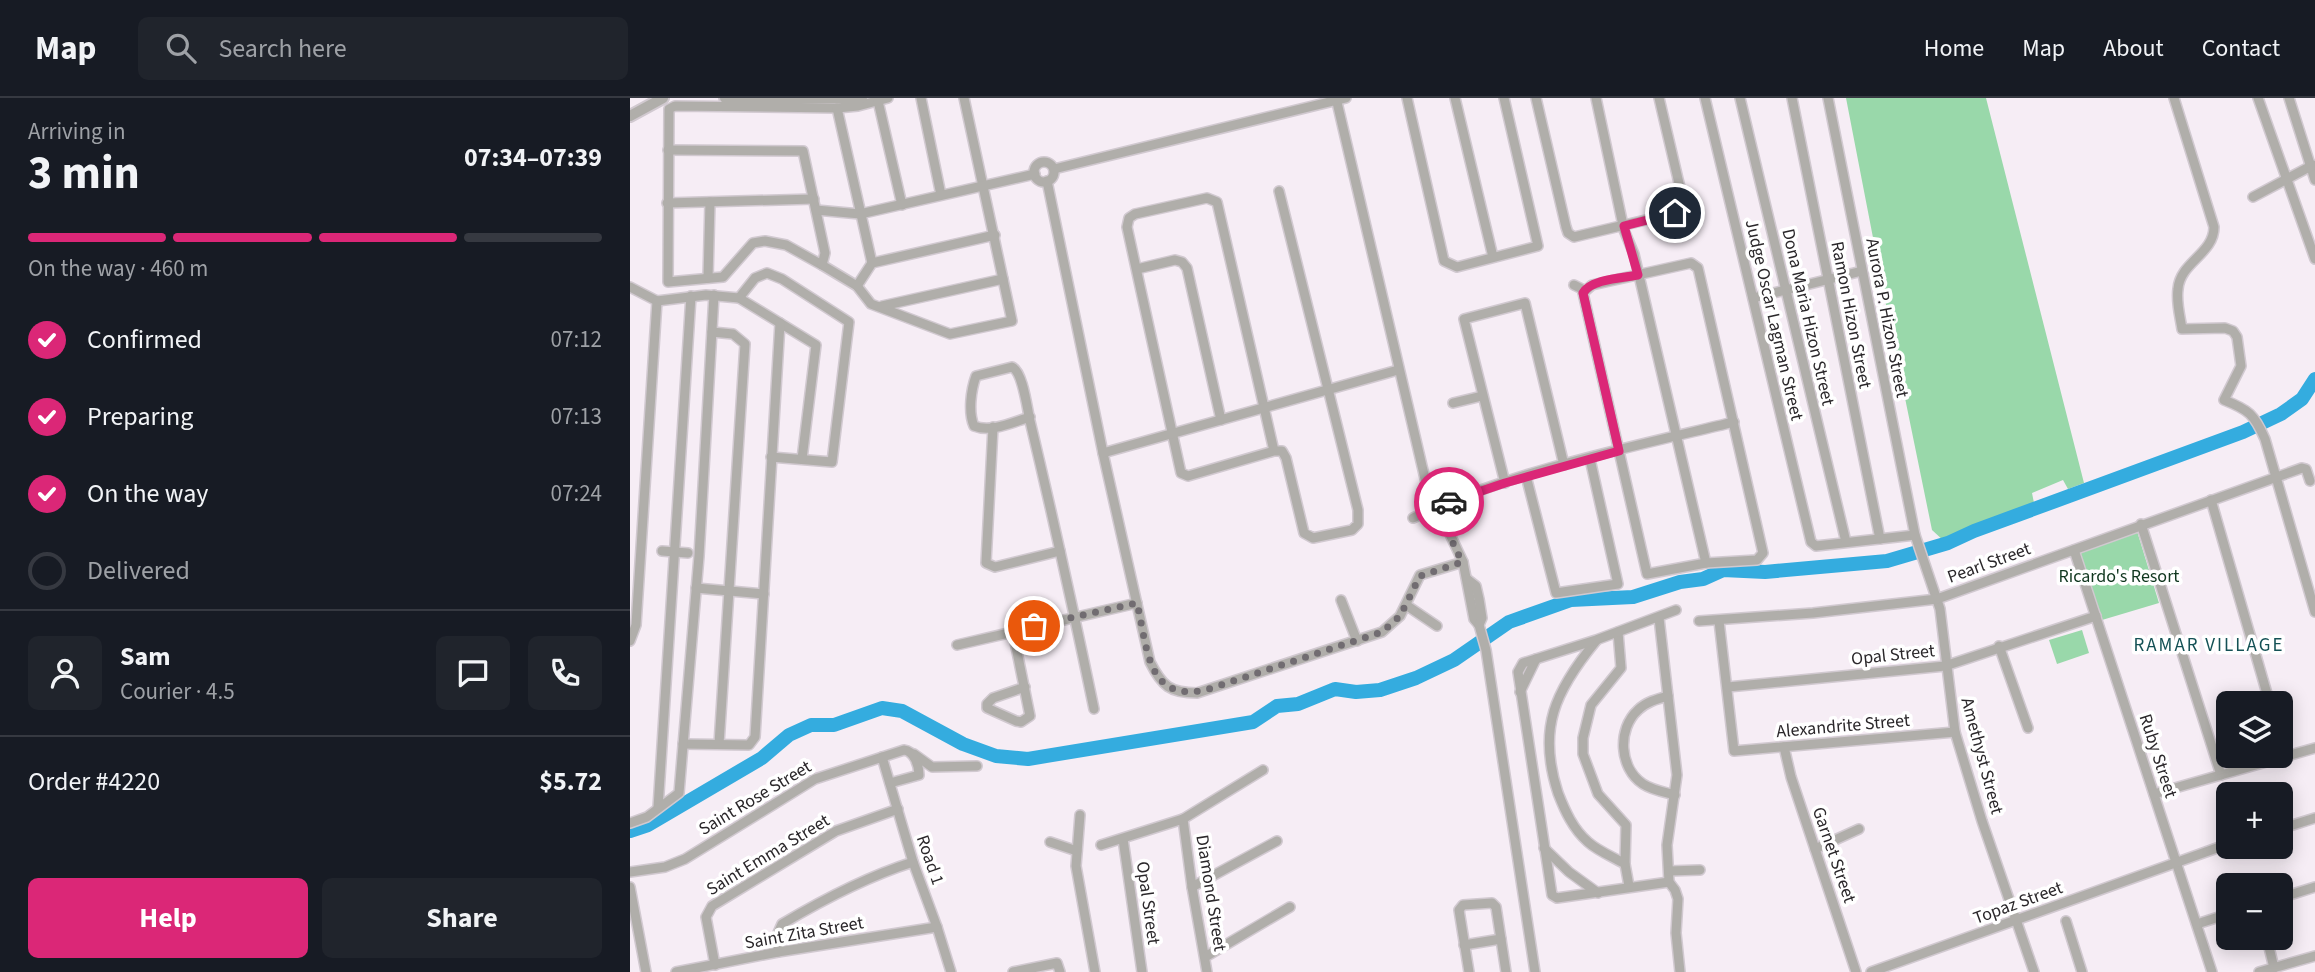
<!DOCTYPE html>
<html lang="en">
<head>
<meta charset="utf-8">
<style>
	:root { --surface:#171b24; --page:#20242c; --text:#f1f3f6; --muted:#9ea1a6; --line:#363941; --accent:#db2777 }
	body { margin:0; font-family:"Source Sans 3",sans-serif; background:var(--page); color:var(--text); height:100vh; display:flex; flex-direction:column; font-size:26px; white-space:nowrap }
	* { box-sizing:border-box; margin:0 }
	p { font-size:23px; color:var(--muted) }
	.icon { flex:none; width:38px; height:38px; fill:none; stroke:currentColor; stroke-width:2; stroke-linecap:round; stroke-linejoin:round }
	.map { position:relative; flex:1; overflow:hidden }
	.drawer { display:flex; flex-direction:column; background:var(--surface); width:630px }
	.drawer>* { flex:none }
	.buttons { position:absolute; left:1586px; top:593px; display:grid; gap:14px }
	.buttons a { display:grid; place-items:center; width:77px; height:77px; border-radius:10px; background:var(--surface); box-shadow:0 4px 18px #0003; font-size:35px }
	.pin { position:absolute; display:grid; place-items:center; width:60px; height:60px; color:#fff; margin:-30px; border:4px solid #fff; border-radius:50%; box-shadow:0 2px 7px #0007 }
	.courier { position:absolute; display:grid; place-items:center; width:70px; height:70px; margin:-35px; border:5px solid #db2777; border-radius:50%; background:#fff; color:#222; box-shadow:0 2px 9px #0007 }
	.headline em { font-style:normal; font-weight:700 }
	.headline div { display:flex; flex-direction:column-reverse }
	.headline { display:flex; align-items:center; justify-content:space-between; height:119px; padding:0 28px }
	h1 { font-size:46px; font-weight:700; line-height:52px }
	.bar { display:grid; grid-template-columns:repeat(4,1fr); gap:10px 7px; align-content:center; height:84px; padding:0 28px }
	.bar i { height:9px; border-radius:5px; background:var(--line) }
	.bar .selected { background:var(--accent) }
	.bar p { grid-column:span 4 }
	.line { display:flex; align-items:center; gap:18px; padding:0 28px; border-top:2px solid var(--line) }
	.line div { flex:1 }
	.round { display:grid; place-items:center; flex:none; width:74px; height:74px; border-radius:10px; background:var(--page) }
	ol { padding:0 28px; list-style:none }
	li { display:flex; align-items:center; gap:21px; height:77px }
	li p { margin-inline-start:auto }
	li .icon { padding:7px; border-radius:50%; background:var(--accent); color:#fff; stroke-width:4 }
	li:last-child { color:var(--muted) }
	li i { width:38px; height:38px; border:4px solid var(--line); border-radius:50% }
	.primary-button { display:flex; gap:14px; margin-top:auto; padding:14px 28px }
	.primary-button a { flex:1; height:80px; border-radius:10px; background:var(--accent); color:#fff; font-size:28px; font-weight:700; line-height:80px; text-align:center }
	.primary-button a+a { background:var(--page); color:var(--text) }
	header { display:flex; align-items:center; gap:42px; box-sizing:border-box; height:98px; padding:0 35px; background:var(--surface); border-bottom:2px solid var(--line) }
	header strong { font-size:33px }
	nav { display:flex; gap:38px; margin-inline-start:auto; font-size:24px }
	.search { width:490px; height:63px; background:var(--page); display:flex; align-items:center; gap:18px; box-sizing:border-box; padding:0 24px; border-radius:10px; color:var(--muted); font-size:26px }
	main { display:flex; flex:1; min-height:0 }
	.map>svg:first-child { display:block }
	.green { fill:#99d8aa }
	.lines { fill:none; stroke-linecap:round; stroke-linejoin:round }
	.river { stroke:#34acdf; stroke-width:14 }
	.minor-casing { stroke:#d1c9d0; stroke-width:12 }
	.tertiary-casing { stroke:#d1c9d0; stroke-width:14 }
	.minor { stroke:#b0aeaa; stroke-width:9 }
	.tertiary { stroke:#b0aeaa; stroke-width:10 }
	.done { stroke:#716c71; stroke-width:7; stroke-dasharray:0 12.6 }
	.route { stroke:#db2777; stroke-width:9 }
	.labels { text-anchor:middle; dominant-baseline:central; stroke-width:7; stroke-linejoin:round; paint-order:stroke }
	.street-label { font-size:18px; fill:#2a272a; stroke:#fff }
	.park-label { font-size:18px; fill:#0f361e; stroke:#fff }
	.neighbourhood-label { font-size:19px; letter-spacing:2px; fill:#145155; stroke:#fff }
</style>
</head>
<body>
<header>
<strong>Map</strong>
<div class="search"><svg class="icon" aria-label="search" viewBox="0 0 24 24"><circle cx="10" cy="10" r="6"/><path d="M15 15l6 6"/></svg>Search here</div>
<nav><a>Home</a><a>Map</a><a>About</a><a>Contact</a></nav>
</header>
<main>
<section class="drawer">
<div class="headline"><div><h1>3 min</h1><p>Arriving in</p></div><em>07:34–07:39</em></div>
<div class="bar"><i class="selected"></i><i class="selected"></i><i class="selected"></i><i></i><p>On the way · 460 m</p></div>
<ol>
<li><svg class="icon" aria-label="check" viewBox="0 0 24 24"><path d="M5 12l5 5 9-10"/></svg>Confirmed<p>07:12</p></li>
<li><svg class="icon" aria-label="check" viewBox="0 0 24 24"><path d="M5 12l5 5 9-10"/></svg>Preparing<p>07:13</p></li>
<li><svg class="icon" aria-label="check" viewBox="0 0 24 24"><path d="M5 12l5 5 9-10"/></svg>On the way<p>07:24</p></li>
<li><i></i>Delivered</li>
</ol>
<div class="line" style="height:126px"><a class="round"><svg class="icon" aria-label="person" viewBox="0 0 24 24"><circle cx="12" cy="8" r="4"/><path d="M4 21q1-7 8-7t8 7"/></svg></a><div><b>Sam</b><p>Courier · 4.5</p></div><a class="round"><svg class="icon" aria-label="chat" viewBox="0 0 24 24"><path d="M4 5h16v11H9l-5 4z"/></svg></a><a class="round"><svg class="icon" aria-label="phone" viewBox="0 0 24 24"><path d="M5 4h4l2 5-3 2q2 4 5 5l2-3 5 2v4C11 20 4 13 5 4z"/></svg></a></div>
<div class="line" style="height:91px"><div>Order #4220</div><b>$5.72</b></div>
<div class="primary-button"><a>Help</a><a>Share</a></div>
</section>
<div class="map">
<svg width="1685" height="874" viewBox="0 0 1685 874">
	<rect width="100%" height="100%" fill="#f6edf5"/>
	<g class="green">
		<polygon points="1216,0 1356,0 1454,385 1438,391 1433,382 1402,395 1404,405 1315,444 1302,432 1257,212"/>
		<polygon points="1507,433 1529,505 1472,522 1449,452"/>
		<polygon points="1452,532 1459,555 1427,566 1419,542"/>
	</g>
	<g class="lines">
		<polyline class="river" points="0,733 18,727 132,660 159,637 181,627 204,627 252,610 272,613 333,646 366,658 398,661 623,624 647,608 668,606 705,591 726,594 750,592 786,580 824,562 879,524 941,502 1003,499 1050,484 1073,481 1093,472 1135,474 1257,463 1318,445 1344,433 1613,334 1651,316 1672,301 1685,281"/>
		<defs>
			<g id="minor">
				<polyline points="258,0 228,8 207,10 45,8 39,11 38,184 93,179 123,145 135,143 156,147 192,167 227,188 241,206 320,236 382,223 334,0"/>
				<polyline points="291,0 311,97"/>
				<polyline points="706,0 796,385 833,464 844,521 849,527"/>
				<polyline points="777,0 814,163 827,169 908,148 874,0"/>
				<polyline points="825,0 863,159"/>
				<polyline points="906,0 936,129 938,135 944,139 1045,115 1052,111 1052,98 1029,0"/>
				<polyline points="966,0 994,132 1004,156 1076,465"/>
				<polyline points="1075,0 1181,444 1186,448 1285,437"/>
				<polyline points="1110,0 1216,444"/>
				<polyline points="1162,0 1250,441"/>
				<polyline points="1198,0 1285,437 1310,511 1325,634 1352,723 1404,874"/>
				<path d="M 1544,0 L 1584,129 C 1584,156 1550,164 1548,191 C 1546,204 1550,218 1552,231 L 1595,230 L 1603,233 L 1607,239 L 1611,268 L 1594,302 C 1619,312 1624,316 1635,341 L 1685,514"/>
				<polyline points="1628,0 1685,161"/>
				<polyline points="1659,0 1685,82"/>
				<polyline points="248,3 272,107"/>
				<polyline points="207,10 242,165"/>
				<polyline points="38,52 173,53 195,155 192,167"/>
				<circle cx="414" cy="74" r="10"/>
				<polyline points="424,71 716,0"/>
				<path d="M 417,83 L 473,355 L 520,564 C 532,588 540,595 567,595 L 752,534 L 770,518 L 790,477 L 833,464"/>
				<polyline points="1623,99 1683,67"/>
				<polyline points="37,105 184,101"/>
				<polyline points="186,112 230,116 405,76"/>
				<polygon points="1061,165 1068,170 1133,455 1127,462 1076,465 1017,476 953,195 962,187"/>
				<polyline points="507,171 545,162 552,164 557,170 591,322"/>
				<polyline points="78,180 80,104"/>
				<polyline points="944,187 954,192"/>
				<polyline points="227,188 242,165 365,137"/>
				<polyline points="0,189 27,203 6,527 0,543"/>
				<polyline points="109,200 125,180 137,175 152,181 219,224 202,364 141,359"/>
				<polyline points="1123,200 1232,173"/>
				<polyline points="27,203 76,197 109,200 186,247 172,361"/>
				<polyline points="252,208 373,181"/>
				<polyline points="82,234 103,236 115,246 89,646"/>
				<polyline points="823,305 852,298"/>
				<path d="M 400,319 C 383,324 361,335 344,328 C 338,314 341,292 346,278 L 382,269 C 393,274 397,310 400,323 C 423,419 444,515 464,611"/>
				<polyline points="363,329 356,465 365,469 430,453"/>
				<polyline points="644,353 587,104 577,100 505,116 499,120 497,129 551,375 558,378 644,353 652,353 656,360 674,435 683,440 722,432 728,426 728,412 649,93"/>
				<polyline points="473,355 768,272"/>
				<polyline points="896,378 926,495 988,486 960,361"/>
				<polyline points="875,385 834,221 895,205 934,367"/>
				<polyline points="1581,402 1640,606"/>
				<path d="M 783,420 C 879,374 1000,349 1104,324"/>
				<polyline points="1511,426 1591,677"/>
				<polyline points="1444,452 1582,874"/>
				<polyline points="32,453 58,455"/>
				<polyline points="837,481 846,488 849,501 852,520 849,527 856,552 905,874"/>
				<polyline points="66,490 134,496"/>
				<polyline points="711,502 727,543"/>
				<polyline points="776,507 807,528"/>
				<polyline points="1029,520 1047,677 1037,747 1039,784 1045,792 1048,801 1046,835 1050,874"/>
				<polyline points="1069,523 1183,515 1307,501 1672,370 1676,371 1680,383"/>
				<polyline points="1089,523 1104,653 1325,634"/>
				<polyline points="383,534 400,618 391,624 386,623 357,610 357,606 363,600 395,589"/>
				<polyline points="988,534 991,570 961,607 953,640 953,656 968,696 996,727 995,766 999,788"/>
				<path d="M 966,543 C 925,593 907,631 928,695 C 935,713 943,731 958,744 C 968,753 983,759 995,766"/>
				<polyline points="327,547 507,505"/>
				<polyline points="1369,548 1398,630"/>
				<polyline points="1098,589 1315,568 1466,518"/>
				<polyline points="890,594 906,561"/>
				<path d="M 1038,598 C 1027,601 1016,604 1008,612 C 987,631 989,670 1013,686 C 1022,692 1034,694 1045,697"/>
				<polyline points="1650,640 1656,659"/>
				<polyline points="53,646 119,647 125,639 150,225"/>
				<polyline points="1154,649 1161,679 1226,874"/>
				<polyline points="284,656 302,669 347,668"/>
				<polyline points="252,659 283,764 307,829 321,874"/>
				<polyline points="1524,696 1685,650"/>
				<polyline points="28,710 61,198"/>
				<polyline points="450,717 446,768 465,874"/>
				<polyline points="553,721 562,789 577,874"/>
				<polyline points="0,725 17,719 49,695 69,458 84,197"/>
				<polyline points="1650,731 1685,720"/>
				<polyline points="493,741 512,874"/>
				<polyline points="420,744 447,753"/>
				<polyline points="471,747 553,721 633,672"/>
				<polyline points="914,750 939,774 968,795"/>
				<polyline points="1185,751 1229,731"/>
				<polyline points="1039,773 1070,772"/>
				<path d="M 0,774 L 35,769 L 55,761 L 185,681 L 274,652 C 284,653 289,667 289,677 L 260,685"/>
				<polyline points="1039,784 927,800 922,797 888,574 893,565 966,542 1046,512"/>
				<polyline points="0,789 16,874"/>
				<polyline points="562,789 647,743"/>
				<polyline points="1650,800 1685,789"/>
				<polyline points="1436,823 1452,874"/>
				<polyline points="1567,826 1598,816"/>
				<polyline points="1638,845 1644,870"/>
				<polyline points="834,847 871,841"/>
				<path d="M 148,854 L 148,835 L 152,826 C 194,801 236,779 283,764"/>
				<polyline points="575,859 660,809"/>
				<polyline points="85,867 76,819 82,808 206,733 268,711"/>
				<polyline points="46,874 148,854 307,829"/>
				<polyline points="383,874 427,865 430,874"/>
				<polyline points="839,874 829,812 833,807 862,805 866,809 876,874"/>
				<polyline points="1241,874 1598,746"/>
				<polyline points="1629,874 1685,858"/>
			</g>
			<g id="tertiary">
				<polyline points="95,0 232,0"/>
				<polyline points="0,18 33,0"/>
			</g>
		</defs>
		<use href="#minor" class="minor-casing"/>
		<use href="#tertiary" class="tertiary-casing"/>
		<use href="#minor" class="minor"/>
		<use href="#tertiary" class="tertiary"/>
	</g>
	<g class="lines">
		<path class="done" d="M 404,528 L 507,505 C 518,552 517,609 582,590 L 752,534 L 770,518 L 790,478 L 832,464 L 806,409 L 819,404"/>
		<path class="route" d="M 819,404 L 875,385 L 989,353 L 953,195 C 961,181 992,180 1008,177 L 994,128 L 1045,115"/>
	</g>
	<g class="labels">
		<g class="street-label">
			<text transform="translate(1221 217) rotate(79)">Ramon Hizon Street</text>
			<text transform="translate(1178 219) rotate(77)">Dona Maria Hizon Street</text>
			<text transform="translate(1257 220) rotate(79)">Aurora P. Hizon Street</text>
			<text transform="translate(1144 222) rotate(77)">Judge Oscar Lagman Street</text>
			<text transform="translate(1359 465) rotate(-20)">Pearl Street</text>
			<text transform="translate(1263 557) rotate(-6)">Opal Street</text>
			<text transform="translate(1213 628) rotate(-5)">Alexandrite Street</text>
			<text transform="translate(1352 658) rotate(75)">Amethyst Street</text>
			<text transform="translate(1528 658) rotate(72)">Ruby Street</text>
			<text transform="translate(125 700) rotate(-31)">Saint Rose Street</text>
			<text transform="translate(138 757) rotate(-31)">Saint Emma Street</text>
			<text transform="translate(1204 757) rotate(71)">Garnet Street</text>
			<text transform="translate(300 762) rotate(71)">Road 1</text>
			<text transform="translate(581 795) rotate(81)">Diamond Street</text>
			<text transform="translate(518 805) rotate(82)">Opal Street</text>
			<text transform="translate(1388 805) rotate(-20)">Topaz Street</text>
			<text transform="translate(174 835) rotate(-10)">Saint Zita Street</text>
		</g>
		<g class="park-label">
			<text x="1489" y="478">Ricardo's Resort</text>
		</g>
		<g class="neighbourhood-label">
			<text x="1579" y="547">RAMAR VILLAGE</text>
		</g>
	</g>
</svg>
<div class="buttons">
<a><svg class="icon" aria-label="layers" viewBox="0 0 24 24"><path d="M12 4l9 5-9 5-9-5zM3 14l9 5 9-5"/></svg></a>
<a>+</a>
<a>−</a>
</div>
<div class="pin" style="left:404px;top:528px;background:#ea580c"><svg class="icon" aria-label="bag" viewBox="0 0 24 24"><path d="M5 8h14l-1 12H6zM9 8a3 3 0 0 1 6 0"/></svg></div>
<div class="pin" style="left:1045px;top:115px;background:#1f2937"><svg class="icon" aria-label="home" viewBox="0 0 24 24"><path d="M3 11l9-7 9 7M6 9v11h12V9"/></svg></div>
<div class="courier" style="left:819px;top:404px"><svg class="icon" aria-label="car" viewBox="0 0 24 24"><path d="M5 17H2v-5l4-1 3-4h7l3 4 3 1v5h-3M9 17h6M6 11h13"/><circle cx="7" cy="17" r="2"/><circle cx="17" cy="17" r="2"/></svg></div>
</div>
</main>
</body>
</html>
